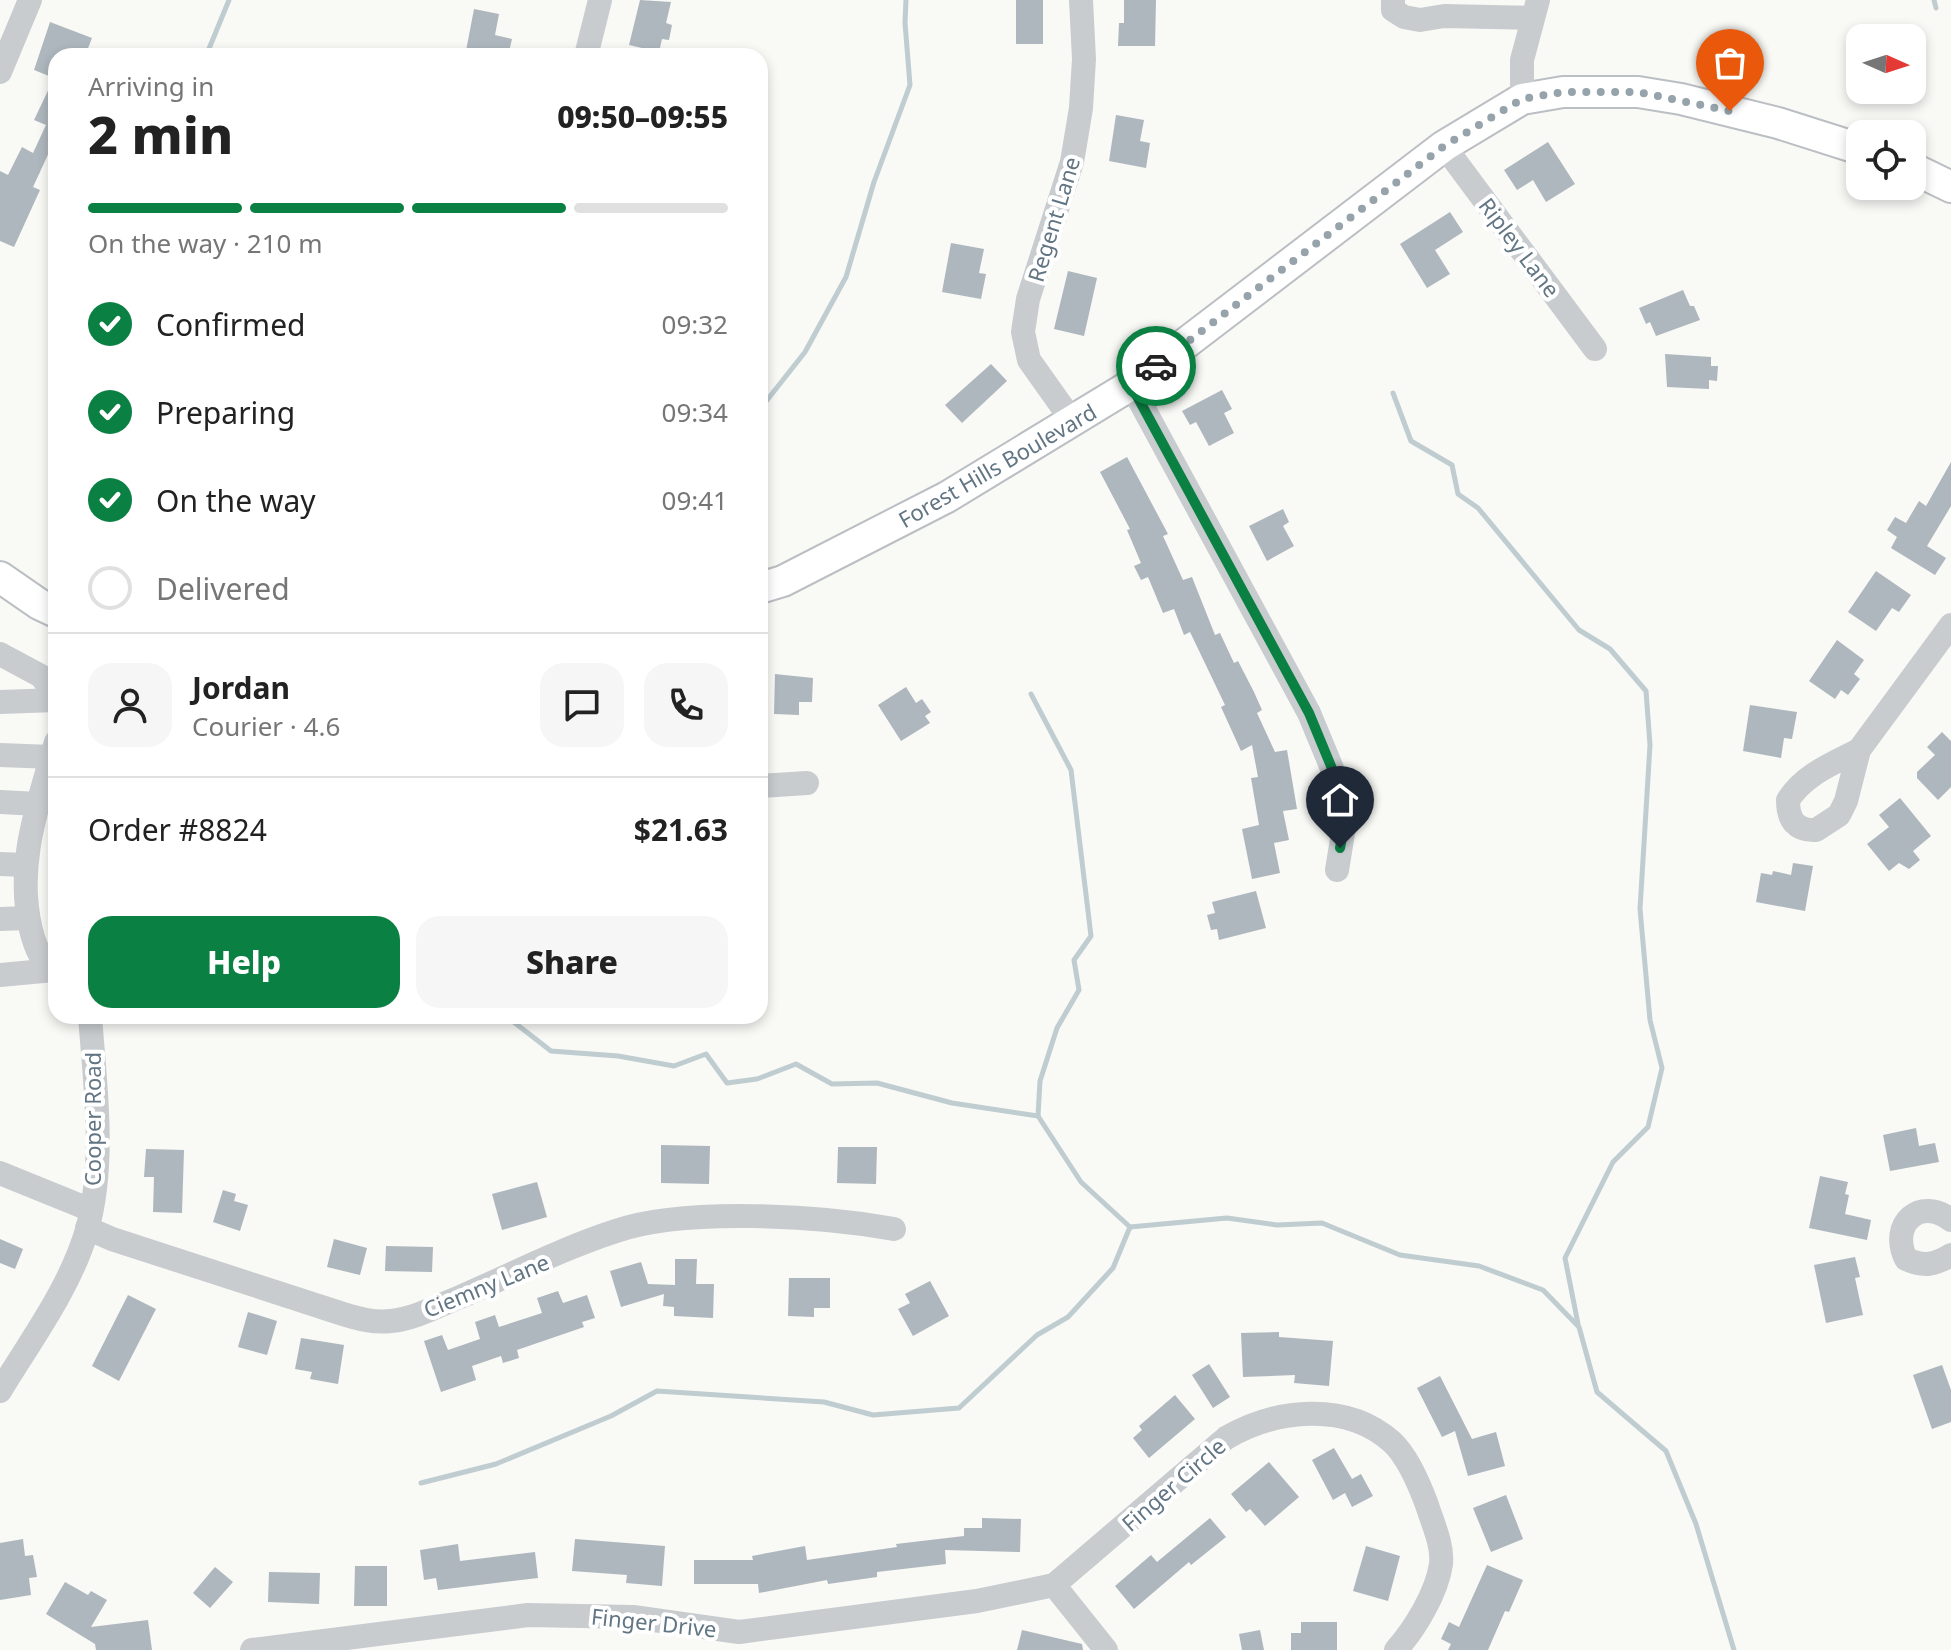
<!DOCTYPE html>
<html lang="en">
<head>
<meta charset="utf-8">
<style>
	:root { --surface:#fff; --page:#f6f6f6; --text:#222; --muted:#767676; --line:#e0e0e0; --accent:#0b8043 }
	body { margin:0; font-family:"Noto Sans",sans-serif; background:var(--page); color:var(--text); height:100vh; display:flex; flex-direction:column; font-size:30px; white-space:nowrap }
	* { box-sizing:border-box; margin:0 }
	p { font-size:26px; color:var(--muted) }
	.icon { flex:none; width:44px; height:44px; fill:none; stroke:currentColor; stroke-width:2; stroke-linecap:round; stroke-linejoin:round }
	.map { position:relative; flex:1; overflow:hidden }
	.side { position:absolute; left:48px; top:48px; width:720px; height:976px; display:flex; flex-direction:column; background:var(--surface); border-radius:24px; box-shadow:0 4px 12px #0003 }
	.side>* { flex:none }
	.needle { width:52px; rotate:93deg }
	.fabs { position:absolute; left:1846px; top:24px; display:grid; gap:16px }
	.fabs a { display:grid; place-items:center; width:80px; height:80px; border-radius:16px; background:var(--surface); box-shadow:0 4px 12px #0003; font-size:40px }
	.pin { position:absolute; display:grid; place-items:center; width:68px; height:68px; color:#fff; margin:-82px -34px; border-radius:50% 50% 50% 0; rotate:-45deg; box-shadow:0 0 8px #0007 }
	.pin .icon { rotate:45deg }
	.courier { position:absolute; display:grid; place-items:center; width:80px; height:80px; margin:-40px; border:6px solid #0b8043; border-radius:50%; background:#fff; color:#222; box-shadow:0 2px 10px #0007 }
	.overview em { font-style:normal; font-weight:800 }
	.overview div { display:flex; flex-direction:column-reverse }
	.overview { display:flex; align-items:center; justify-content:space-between; height:136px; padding:0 40px }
	h1 { font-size:52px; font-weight:800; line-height:60px }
	.bar { display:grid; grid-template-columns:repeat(4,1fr); gap:12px 8px; align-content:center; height:96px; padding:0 40px }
	.bar i { height:10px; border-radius:6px; background:var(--line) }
	.bar .on { background:var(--accent) }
	.bar p { grid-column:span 4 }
	.line { display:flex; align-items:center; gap:20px; padding:0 40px; border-top:2px solid var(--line) }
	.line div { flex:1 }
	.round { display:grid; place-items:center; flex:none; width:84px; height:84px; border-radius:24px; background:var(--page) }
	ol { padding:0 40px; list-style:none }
	li { display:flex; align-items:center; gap:24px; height:88px }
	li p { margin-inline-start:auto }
	li .icon { padding:8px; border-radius:50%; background:var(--accent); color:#fff; stroke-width:4 }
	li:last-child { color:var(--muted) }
	li i { width:44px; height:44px; border:4px solid var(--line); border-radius:50% }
	.action { display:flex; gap:16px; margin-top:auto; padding:16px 40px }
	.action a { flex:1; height:92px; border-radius:24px; background:var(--accent); color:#fff; font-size:32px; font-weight:800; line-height:92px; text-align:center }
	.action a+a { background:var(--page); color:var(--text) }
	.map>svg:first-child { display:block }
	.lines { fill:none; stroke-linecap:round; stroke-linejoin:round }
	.stream { stroke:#bfccd0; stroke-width:5 }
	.building { fill:#aeb7bd }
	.major-casing { stroke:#bbbfc3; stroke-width:34 }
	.minor { stroke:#c8cccf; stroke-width:24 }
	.major { stroke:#fff; stroke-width:30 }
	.done { stroke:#96a3ab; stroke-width:8; stroke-dasharray:0 14.4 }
	.route { stroke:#0b8043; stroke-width:10 }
	.labels { text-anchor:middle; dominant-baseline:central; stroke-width:8; stroke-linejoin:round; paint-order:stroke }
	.street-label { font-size:22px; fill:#617583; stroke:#fff }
</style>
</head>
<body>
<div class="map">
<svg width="1951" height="1650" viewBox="0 0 1951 1650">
	<rect width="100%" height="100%" fill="#f9f9f6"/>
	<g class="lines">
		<g class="stream">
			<polyline points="1934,0 1936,8"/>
			<polyline points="206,56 229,0"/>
			<polyline points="1393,393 1411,441 1452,465 1458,494 1478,508 1579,630 1610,649 1646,691 1650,745 1640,909 1650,1020 1662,1068 1648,1127 1613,1162 1565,1258 1578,1324"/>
			<polyline points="760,409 805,352 846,277 874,182 910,85 905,23 906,0"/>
			<polyline points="1031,694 1071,770 1091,936 1074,960 1079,990 1057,1028 1040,1081 1038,1116"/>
			<polyline points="506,1016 551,1051 618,1056 674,1066 706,1054 727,1083 757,1079 796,1064 832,1084 877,1083 952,1103 1038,1116 1081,1182 1130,1227 1227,1218 1277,1225 1322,1223 1400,1255 1479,1266 1543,1290 1579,1327 1597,1392 1666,1451 1696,1524 1734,1650"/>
			<polyline points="421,1483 496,1464 611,1416 657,1391 824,1402 873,1415 959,1408 1037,1335 1068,1317 1113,1268 1130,1227"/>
		</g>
	</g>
	<g class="building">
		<polygon points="640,0 671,2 666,23 672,25 669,40 662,39 659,52 629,45"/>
		<rect x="1016" y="0" width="27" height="44"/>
		<polygon points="1124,0 1156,0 1155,46 1118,46 1119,23 1124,23"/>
		<polygon points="474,9 499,14 495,35 512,39 508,56 465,56"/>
		<polygon points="50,22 92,38 85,56 56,56 56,151 51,148 33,187 40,190 14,247 0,241 0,171 8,175 22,147 33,153 46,125 34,120 54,78 34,70"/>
		<polygon points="1116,115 1144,120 1140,141 1150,143 1146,168 1109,161"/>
		<polygon points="1548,142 1575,184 1546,202 1533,180 1517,190 1504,170"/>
		<polygon points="1450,212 1463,232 1435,250 1450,274 1427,288 1400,244"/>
		<polygon points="951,243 984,249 979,273 986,274 981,299 942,292"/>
		<polygon points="1068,271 1097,278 1084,336 1054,329"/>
		<polygon points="1683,290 1690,306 1694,306 1700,320 1656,336 1650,322 1646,324 1639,308"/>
		<polygon points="1665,354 1711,357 1711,366 1718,366 1717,381 1709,380 1709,389 1667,387"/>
		<polygon points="991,364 1007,381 962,423 945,405"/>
		<polygon points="1222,390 1232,409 1224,413 1234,433 1209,446 1196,422 1190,425 1182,411"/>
		<polygon points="1127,457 1168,534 1163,536 1183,580 1192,577 1215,635 1220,633 1234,663 1238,661 1254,692 1262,710 1257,713 1275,752 1287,750 1297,809 1283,811 1289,840 1274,843 1280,873 1252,879 1242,829 1259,825 1251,778 1258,777 1252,745 1241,751 1221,707 1225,705 1190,632 1184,635 1174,609 1163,613 1148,577 1141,580 1134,566 1141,563 1127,530 1130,529 1100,472"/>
		<polygon points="1951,462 1951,506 1927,546 1946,558 1935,575 1891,548 1897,537 1887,530 1895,517 1906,523 1919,501 1926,506"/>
		<polygon points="1283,509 1289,522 1283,526 1294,546 1267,561 1249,526"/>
		<polygon points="1876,571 1911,595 1899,612 1892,608 1876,631 1848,612"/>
		<polygon points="1837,640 1864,660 1854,674 1860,679 1848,695 1841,690 1835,699 1809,681"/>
		<polygon points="775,674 813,678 812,702 799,702 799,715 774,714"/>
		<polygon points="906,687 916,703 922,699 931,712 925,716 930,723 901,741 878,705"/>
		<polygon points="1750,705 1797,712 1792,739 1784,738 1781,758 1743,751"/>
		<polygon points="1942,732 1951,741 1951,787 1938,800 1917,778 1917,772 1935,755 1927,747"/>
		<polygon points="1900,798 1931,836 1913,851 1920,860 1909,869 1899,863 1889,871 1867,844 1889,827 1879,815"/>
		<polygon points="1793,863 1813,866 1805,911 1756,902 1761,873 1772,875 1773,871 1791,875"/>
		<polygon points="1256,891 1266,928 1219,940 1217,929 1211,930 1207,915 1215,913 1212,902"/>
		<polygon points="1916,1128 1919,1146 1935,1143 1939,1162 1890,1171 1883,1135"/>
		<polygon points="661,1145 710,1146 709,1184 661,1183"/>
		<polygon points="838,1147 877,1147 876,1184 837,1183"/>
		<polygon points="146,1149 184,1150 182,1213 153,1212 154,1177 144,1177"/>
		<polygon points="1820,1176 1848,1182 1845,1194 1849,1195 1845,1214 1871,1220 1867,1240 1809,1228"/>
		<polygon points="537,1182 547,1217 502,1230 492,1194"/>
		<polygon points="223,1190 236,1194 234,1201 248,1205 240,1231 213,1222"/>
		<polygon points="0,1239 23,1249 15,1269 0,1263"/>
		<polygon points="334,1239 367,1248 360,1275 327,1267"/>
		<polygon points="386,1246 433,1247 432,1272 385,1271"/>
		<polygon points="1855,1257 1860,1277 1855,1278 1863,1315 1826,1323 1814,1265"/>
		<polygon points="675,1259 697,1259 696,1284 714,1284 713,1318 674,1316 674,1307 663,1306 664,1294 621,1307 610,1271 641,1262 648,1284 675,1285"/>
		<polygon points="789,1278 830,1278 830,1308 814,1308 814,1317 788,1316"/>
		<polygon points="930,1281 949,1316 913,1336 898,1309 910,1303 905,1294"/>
		<polygon points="558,1291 563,1303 587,1295 595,1318 582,1322 584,1327 517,1350 519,1358 503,1363 501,1356 472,1366 476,1380 441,1392 424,1341 442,1335 448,1350 480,1339 475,1322 495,1315 499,1327 542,1313 537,1298"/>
		<polygon points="128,1295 156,1309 119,1381 92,1366"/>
		<polygon points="248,1312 277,1321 267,1355 238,1347"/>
		<polygon points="1279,1332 1279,1337 1333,1341 1329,1386 1294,1383 1295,1375 1243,1377 1241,1333"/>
		<polygon points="301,1338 344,1345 338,1384 310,1379 312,1372 295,1369"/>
		<polygon points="1209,1364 1230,1397 1213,1408 1192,1375"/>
		<polygon points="1942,1365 1951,1390 1951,1422 1932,1429 1913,1375"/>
		<polygon points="1440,1376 1472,1439 1496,1432 1505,1466 1468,1476 1455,1431 1442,1437 1417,1388"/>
		<polygon points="1175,1395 1195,1419 1149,1458 1133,1438 1142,1430 1139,1426"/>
		<polygon points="1334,1448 1352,1479 1361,1474 1373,1496 1352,1507 1345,1493 1333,1500 1312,1460"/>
		<polygon points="1269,1462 1299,1497 1265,1526 1250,1509 1246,1512 1231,1494"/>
		<polygon points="1506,1495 1523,1539 1491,1552 1473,1508"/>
		<polygon points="982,1518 1021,1519 1020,1552 945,1550 946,1564 877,1572 877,1577 828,1584 827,1580 759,1593 758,1584 694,1584 694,1560 753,1560 752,1556 805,1546 807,1560 897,1547 896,1544 964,1536 964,1528 982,1528"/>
		<polygon points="1210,1518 1226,1537 1191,1565 1189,1562 1134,1609 1115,1586 1151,1555 1157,1562"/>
		<polygon points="23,1539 25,1556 33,1555 37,1577 29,1578 31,1595 0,1600 0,1543"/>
		<polygon points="575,1539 665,1546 662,1586 626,1583 627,1575 572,1571"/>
		<polygon points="458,1544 460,1561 535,1552 538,1578 438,1590 436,1578 424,1580 420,1550"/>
		<polygon points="1366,1546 1400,1556 1388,1601 1353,1591"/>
		<polygon points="1487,1565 1523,1580 1509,1612 1505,1611 1488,1650 1448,1650 1451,1644 1441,1639 1449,1622 1459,1627"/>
		<polygon points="355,1566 387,1566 387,1606 354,1606"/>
		<polygon points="215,1567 233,1582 210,1608 193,1593"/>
		<polygon points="269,1572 320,1573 319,1604 268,1602"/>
		<polygon points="65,1582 88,1595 91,1591 107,1600 91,1627 148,1620 152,1650 96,1650 95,1644 46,1614"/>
		<polygon points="1301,1622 1337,1622 1337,1650 1291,1650 1291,1633 1301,1633"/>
		<polygon points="1022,1630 1082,1644 1083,1650 1017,1650"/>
		<polygon points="1260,1630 1264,1650 1242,1650 1239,1634"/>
	</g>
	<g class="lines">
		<defs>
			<g id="major">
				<polyline points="1912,168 1951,187"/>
				<polyline points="0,577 39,604 56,612"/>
				<polyline points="760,588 783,581 947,497 1131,385 1444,146 1522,99 1563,92 1638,92 1681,99 1778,123 1860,149"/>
			</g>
		</defs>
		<use href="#major" class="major-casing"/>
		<g class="minor">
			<polyline points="1393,0 1393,10 1404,17 1420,20 1444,16 1532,18"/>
			<polyline points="586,56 600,0"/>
			<polyline points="0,72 30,0"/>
			<polyline points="1522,99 1522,60 1538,0"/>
			<polyline points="1444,146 1595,349"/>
			<polyline points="1131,385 1309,713 1338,783 1344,827 1337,870"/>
			<polyline points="1073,422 1029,360 1023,332 1028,299 1072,162 1081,108 1084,59 1081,0"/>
			<polyline points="0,654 41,676 56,695"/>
			<polyline points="0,702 56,700"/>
			<path d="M 56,742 C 38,804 15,865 31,930 C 35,946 41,963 56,970"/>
			<path d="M 1859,750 C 1832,764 1805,774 1788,800 C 1788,820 1796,831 1816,830 L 1839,815 L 1846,801 L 1859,750 L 1951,625"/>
			<polyline points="0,755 52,757"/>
			<polyline points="760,786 807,783"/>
			<polyline points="0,802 38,804"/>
			<polyline points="0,864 25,865"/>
			<polyline points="0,919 28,918"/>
			<polyline points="0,975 54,970"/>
			<polyline points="0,1173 91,1210"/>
			<path d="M 1951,1220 C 1920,1196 1889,1224 1906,1259 C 1924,1267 1934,1265 1951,1255"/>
			<path d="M 87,1228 L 112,1239 L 343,1314 C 359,1319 374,1323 391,1321 C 414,1319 438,1306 460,1297 C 511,1275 563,1248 616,1231 C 686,1207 822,1216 894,1229"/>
			<path d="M 0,1391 C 31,1340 70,1288 87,1230 C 106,1162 95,1085 90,1016"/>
			<polyline points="252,1650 528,1615 633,1617 739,1632 977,1601 1054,1585"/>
			<path d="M 1106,1650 L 1054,1585 L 1226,1438 C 1276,1409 1346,1401 1392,1442 C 1407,1456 1420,1486 1427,1505 C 1433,1524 1443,1545 1441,1564 C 1437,1593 1414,1630 1396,1650"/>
		</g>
		<use href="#major" class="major"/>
	</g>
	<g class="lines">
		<polyline class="done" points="1156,366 1444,146 1522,99 1563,92 1638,92 1730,111"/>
		<polyline class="route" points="1156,366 1131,385 1309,713 1338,783 1344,827 1340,848"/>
	</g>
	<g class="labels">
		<g class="street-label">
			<text transform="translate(1053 219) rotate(-73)">Regent Lane</text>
			<text transform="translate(1520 247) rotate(53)">Ripley Lane</text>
			<text transform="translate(997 465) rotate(-30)">Forest Hills Boulevard</text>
			<text transform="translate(92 1119) rotate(-90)">Cooper Road</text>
			<text transform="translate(486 1285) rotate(-22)">Ciemny Lane</text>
			<text transform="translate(1173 1484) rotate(-41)">Finger Circle</text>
			<text transform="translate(654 1622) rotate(6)">Finger Drive</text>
		</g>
	</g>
</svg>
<div class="fabs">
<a><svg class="needle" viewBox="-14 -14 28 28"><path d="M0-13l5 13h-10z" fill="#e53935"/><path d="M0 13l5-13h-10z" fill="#767676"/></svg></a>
<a><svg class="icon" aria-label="locate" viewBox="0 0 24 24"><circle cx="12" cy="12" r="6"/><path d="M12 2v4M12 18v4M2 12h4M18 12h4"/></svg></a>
</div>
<div class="pin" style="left:1730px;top:111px;background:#ea580c"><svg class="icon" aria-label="bag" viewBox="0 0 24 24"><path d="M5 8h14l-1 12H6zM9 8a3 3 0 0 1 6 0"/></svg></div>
<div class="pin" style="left:1340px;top:848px;background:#1f2937"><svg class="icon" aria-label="home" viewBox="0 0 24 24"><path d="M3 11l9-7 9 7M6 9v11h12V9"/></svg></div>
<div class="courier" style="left:1156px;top:366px"><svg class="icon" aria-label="car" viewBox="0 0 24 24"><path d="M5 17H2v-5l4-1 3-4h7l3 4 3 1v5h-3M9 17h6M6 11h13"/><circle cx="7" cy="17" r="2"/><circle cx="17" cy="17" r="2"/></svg></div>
<section class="side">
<div class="overview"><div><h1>2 min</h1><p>Arriving in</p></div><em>09:50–09:55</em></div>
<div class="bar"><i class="on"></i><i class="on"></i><i class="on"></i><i></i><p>On the way · 210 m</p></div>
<ol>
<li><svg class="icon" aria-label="check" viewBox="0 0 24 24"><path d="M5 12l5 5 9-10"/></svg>Confirmed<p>09:32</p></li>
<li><svg class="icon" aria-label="check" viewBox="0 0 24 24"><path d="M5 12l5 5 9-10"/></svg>Preparing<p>09:34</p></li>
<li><svg class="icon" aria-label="check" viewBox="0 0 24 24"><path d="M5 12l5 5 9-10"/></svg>On the way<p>09:41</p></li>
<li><i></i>Delivered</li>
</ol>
<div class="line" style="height:144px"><a class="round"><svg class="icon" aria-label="person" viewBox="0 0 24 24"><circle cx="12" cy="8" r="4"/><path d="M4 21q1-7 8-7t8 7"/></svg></a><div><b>Jordan</b><p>Courier · 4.6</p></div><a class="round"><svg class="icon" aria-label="chat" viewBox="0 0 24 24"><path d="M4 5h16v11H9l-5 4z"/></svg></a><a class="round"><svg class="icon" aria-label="phone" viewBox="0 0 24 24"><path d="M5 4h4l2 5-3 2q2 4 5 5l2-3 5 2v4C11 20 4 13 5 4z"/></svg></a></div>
<div class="line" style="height:104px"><div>Order #8824</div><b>$21.63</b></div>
<div class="action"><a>Help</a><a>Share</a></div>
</section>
</div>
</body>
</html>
